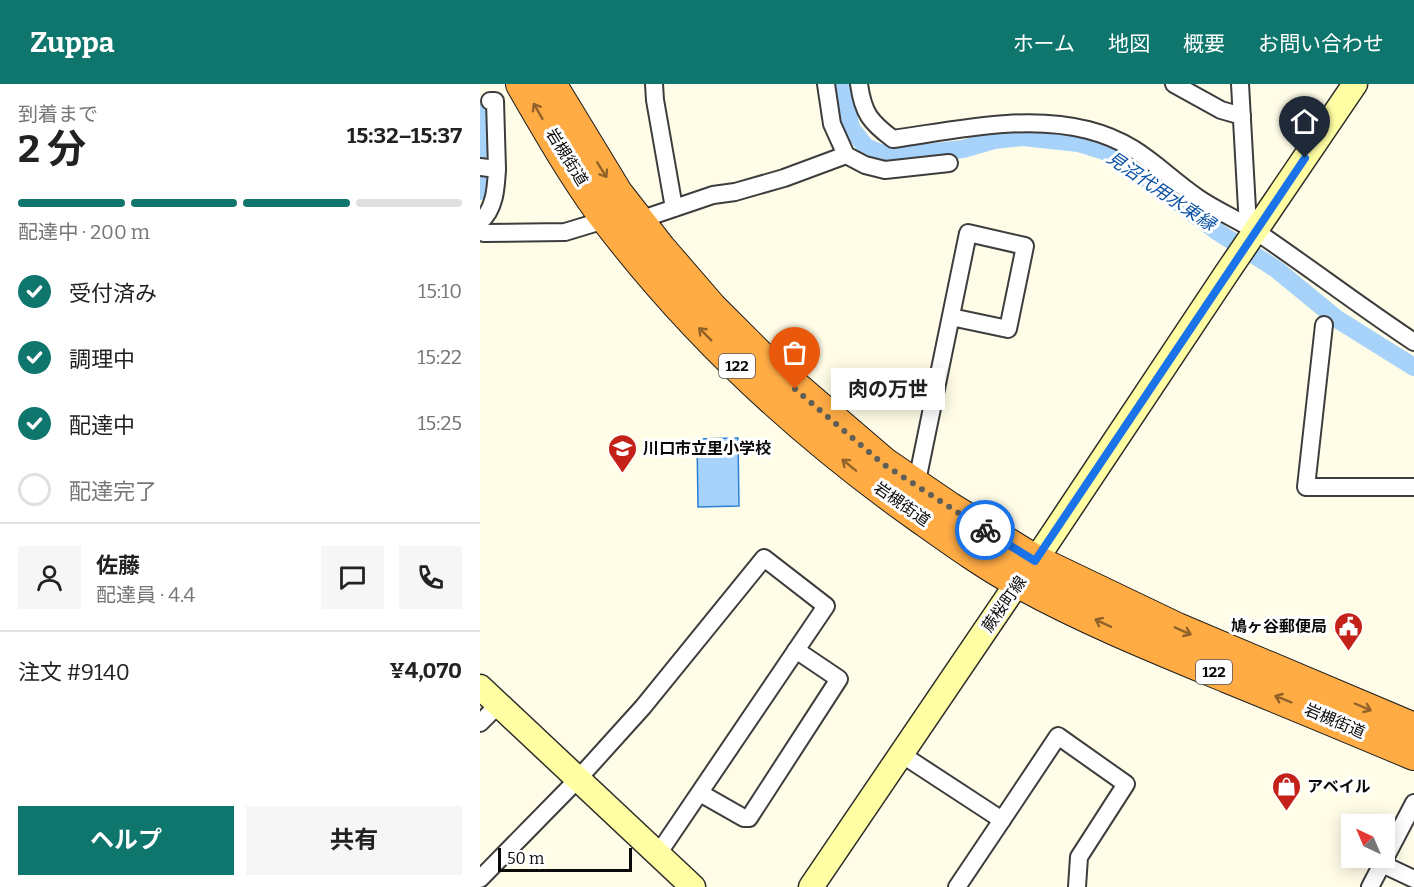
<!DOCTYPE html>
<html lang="ja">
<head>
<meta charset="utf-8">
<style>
	:root { --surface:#fff; --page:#f6f6f6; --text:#222; --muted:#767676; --line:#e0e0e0; --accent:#0f766e }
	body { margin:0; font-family:Bitter,"Noto Sans JP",serif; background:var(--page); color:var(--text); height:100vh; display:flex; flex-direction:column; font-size:22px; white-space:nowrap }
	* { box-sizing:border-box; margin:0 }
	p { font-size:20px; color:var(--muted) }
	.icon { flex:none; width:33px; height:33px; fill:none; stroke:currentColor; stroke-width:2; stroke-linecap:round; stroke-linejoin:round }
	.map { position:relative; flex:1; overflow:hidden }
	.sheet { display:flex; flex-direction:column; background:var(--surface); width:480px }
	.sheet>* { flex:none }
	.needle { width:39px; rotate:316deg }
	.fabs { position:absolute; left:861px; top:730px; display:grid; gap:12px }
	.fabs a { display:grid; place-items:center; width:54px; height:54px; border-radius:0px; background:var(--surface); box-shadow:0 3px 15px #0003; font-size:30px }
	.scale { position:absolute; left:18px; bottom:15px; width:134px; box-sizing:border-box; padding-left:6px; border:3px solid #0a0a0a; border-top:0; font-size:16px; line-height:21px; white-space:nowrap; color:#0a0a0a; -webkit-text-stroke:4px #fff; paint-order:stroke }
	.pin { position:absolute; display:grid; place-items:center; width:51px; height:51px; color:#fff; margin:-62px -26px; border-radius:50% 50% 50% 0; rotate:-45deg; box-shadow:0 0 6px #0007 }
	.pin .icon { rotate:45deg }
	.courier { position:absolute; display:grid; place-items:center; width:60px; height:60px; margin:-30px; border:4px solid #1a73e8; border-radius:50%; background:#fff; color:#222; box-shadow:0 2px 8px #0007 }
	.bubble { position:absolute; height:42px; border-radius:0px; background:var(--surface); box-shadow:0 3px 15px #0003; font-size:20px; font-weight:700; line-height:42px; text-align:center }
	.summary em { font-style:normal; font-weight:700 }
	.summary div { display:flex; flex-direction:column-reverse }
	.summary { display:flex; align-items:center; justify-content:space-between; height:102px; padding:0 18px }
	h1 { font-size:39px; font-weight:700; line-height:45px }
	.bar { display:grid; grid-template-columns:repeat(4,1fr); gap:9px 6px; align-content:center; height:72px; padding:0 18px }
	.bar i { height:8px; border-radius:4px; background:var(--line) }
	.bar .on { background:var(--accent) }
	.bar p { grid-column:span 4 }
	.line { display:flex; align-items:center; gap:15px; padding:0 18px; border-top:2px solid var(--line) }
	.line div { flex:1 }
	.round { display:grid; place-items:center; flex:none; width:63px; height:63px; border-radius:0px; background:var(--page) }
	ol { padding:0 18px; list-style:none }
	li { display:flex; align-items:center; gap:18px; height:66px }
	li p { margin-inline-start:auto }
	li .icon { padding:6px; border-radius:50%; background:var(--accent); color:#fff; stroke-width:4 }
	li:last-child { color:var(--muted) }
	li i { width:33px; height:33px; border:3px solid var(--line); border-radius:50% }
	.button { display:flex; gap:12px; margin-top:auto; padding:12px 18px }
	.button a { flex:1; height:69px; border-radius:0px; background:var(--accent); color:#fff; font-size:24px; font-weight:700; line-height:69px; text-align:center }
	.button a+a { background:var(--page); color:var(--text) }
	header { display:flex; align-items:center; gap:36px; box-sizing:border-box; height:84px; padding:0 30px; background:var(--accent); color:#fff }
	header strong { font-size:28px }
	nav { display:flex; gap:33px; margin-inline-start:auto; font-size:21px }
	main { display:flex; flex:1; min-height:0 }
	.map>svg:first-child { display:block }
	.water { fill:#a7d3fb; stroke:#2880d8; stroke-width:1.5 }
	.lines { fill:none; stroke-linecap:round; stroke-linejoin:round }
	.canal { stroke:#a7d3fb; stroke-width:18 }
	.street-casing { stroke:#3d3d3d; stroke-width:20 }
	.secondary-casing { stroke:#2c2c2c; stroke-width:27 }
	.highway-casing { stroke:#1b1b1b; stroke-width:34 }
	.street { stroke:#fff; stroke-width:16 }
	.secondary { stroke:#fffea2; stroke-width:24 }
	.highway { stroke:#ffac45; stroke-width:32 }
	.oneway { stroke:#91632a }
	.done { stroke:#605f57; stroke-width:6; stroke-dasharray:0 10.8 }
	.route { stroke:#1a73e8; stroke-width:8 }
	.labels { text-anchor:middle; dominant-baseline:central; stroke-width:6; stroke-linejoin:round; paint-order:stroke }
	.shield { fill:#fff; stroke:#545454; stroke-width:1.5 }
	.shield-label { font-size:15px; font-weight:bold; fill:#0a0a0a }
	.street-label { font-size:16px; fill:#0a0a0a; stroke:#fff }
	.poi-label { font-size:16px; font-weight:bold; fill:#0a0a0a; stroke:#fff; text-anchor:start }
	.water-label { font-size:18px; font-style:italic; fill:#0b52a4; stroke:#fff }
</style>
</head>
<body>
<header>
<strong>Zuppa</strong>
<nav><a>ホーム</a><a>地図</a><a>概要</a><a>お問い合わせ</a></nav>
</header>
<main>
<section class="sheet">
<div class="summary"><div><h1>2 分</h1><p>到着まで</p></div><em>15:32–15:37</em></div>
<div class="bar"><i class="on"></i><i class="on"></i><i class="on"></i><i></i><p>配達中 · 200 m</p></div>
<ol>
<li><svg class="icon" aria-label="check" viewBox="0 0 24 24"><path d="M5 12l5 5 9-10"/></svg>受付済み<p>15:10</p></li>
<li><svg class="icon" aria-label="check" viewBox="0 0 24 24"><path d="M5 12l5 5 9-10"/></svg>調理中<p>15:22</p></li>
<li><svg class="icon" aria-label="check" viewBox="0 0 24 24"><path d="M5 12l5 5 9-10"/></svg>配達中<p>15:25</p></li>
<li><i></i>配達完了</li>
</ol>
<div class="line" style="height:108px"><a class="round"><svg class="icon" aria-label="person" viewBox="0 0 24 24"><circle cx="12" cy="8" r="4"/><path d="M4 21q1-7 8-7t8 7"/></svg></a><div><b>佐藤</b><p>配達員 · 4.4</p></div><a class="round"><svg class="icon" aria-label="chat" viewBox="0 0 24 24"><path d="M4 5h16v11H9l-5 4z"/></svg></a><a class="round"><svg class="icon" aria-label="phone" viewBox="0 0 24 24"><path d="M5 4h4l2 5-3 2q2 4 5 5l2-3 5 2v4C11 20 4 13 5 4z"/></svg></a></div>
<div class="line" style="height:78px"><div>注文 #9140</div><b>¥4,070</b></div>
<div class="button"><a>ヘルプ</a><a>共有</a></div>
</section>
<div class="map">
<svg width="934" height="803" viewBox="0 0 934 803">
	<rect width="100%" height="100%" fill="#fffde7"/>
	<polygon class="water" points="258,354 259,422 218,423 217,355"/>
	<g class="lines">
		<g class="canal">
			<polyline points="363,0 371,44 386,63 400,69 427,71 483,65 514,56 543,53 598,59 624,67 647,80 738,148 796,185 857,235 934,283"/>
			<polyline points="0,107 4,81 3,23"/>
		</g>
		<defs>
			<g id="street">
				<polyline points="174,0 175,16 194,124"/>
				<polyline points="346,0 352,40 366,71 385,81 405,86 469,79"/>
				<path d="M 379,0 C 383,29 390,38 413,55 C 476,46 546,30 608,46 C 659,59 678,86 718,114 C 737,127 759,136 777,148 C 830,184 881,223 934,258"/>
				<polyline points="694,0 741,26 762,32"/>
				<polyline points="760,0 768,143"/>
				<polyline points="10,17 15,17 17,85"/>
				<path d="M 0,83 L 17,85 C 16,104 15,125 0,138"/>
				<polyline points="171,132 233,111 255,108 304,94 366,71"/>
				<polyline points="0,145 4,149 85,148 128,135"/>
				<polyline points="844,241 826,403 934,403"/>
				<polyline points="436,402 488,149 545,162 528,245 471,233"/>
				<polyline points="0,639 18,621"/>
				<polyline points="421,670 522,736 578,652 646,700 599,773 597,803"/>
				<polyline points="220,709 264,734 269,734 359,595 316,566"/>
				<polyline points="902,780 934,795"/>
				<polyline points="0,795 98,695 163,623 284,474 346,522 178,770"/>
				<polyline points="477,803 522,736"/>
				<polyline points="890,803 934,719"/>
			</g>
			<g id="secondary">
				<polyline points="0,603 213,803"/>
				<polyline points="331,803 538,498 555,477 746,190 875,0"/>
			</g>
			<g id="highway">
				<path d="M 42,0 C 67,43 92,87 121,127 C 211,247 321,349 443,435 C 474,457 506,480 539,498 C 606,535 678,564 748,593 C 810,618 872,644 934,670"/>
				<polyline points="70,0 137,110 180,165 231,224 283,276 403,379 469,424 555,477 697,545 934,645"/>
			</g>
		</defs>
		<use href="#street" class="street-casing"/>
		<use href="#secondary" class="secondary-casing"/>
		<use href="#highway" class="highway-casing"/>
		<use href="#street" class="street"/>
		<use href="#secondary" class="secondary"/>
		<use href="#highway" class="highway"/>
	</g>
	<defs><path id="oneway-shaft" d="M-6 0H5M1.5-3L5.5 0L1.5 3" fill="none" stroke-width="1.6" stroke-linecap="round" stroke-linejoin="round" transform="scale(1.5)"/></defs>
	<g class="oneway">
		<use href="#oneway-shaft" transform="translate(58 27) rotate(-120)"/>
		<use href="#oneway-shaft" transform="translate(122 86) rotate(58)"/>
		<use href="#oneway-shaft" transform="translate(225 250) rotate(-135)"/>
		<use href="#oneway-shaft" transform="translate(369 381) rotate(-141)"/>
		<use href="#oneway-shaft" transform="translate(623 539) rotate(-155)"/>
		<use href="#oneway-shaft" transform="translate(703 547) rotate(24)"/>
		<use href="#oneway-shaft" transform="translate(803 615) rotate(-158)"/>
		<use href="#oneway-shaft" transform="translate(883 623) rotate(23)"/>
	</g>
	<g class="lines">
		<polyline class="done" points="315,305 403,380 505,446"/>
		<polyline class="route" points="505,446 555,477 825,74"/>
	</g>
	<defs>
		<symbol id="school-pin" viewBox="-11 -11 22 30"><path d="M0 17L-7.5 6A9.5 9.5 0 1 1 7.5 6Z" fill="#c42118" stroke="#fff"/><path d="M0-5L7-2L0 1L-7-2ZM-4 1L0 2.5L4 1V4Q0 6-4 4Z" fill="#fff"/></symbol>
		<symbol id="civic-pin" viewBox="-11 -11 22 30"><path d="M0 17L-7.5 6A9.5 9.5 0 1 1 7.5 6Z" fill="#c42118" stroke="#fff"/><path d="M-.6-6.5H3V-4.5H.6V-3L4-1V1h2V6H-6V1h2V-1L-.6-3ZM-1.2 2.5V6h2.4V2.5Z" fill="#fff"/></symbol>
		<symbol id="shop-pin" viewBox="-11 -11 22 30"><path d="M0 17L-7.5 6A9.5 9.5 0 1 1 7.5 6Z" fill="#c42118" stroke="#fff"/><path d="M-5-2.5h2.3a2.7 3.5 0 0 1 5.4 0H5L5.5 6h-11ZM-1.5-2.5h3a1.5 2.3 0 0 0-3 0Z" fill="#fff"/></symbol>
	</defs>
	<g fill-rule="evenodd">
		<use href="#school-pin" x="126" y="348" width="33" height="45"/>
		<use href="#civic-pin" x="852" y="526" width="33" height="45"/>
		<use href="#shop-pin" x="790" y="686" width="33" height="45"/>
	</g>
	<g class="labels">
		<g class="shield">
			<rect x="239" y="270" width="36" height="24" rx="4.5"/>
			<rect x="716" y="576" width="36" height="24" rx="4.5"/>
		</g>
		<g class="shield-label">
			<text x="257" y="282">122</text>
			<text x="734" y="588">122</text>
		</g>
		<g class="street-label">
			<text transform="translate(87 73) rotate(58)">岩槻街道</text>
			<text transform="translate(422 420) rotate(35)">岩槻街道</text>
			<text transform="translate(524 520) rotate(-55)">蕨桜町線</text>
			<text transform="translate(855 637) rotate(23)">岩槻街道</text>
		</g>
		<g class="poi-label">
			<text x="163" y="364">川口市立里小学校</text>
			<text x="847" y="542" text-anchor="end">鳩ヶ谷郵便局</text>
			<text x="827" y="702">アベイル</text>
		</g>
		<g class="water-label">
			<text transform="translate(681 107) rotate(34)">見沼代用水東縁</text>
		</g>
	</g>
</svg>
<div class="fabs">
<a><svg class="needle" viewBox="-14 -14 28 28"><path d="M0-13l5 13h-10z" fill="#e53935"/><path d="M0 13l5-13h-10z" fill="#767676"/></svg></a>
</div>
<div class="scale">50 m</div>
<div class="pin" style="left:315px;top:305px;background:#ea580c"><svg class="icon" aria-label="bag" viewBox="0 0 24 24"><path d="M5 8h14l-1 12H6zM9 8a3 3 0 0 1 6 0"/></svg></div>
<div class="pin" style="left:825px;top:74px;background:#1f2937"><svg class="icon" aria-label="home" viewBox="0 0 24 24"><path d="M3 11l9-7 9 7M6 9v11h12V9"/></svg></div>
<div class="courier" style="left:505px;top:446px"><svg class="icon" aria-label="bike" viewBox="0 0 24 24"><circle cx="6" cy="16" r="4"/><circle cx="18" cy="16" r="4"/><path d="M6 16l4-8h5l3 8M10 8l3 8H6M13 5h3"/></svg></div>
<div class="bubble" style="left:351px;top:284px;width:114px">肉の万世</div>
</div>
</main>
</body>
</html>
